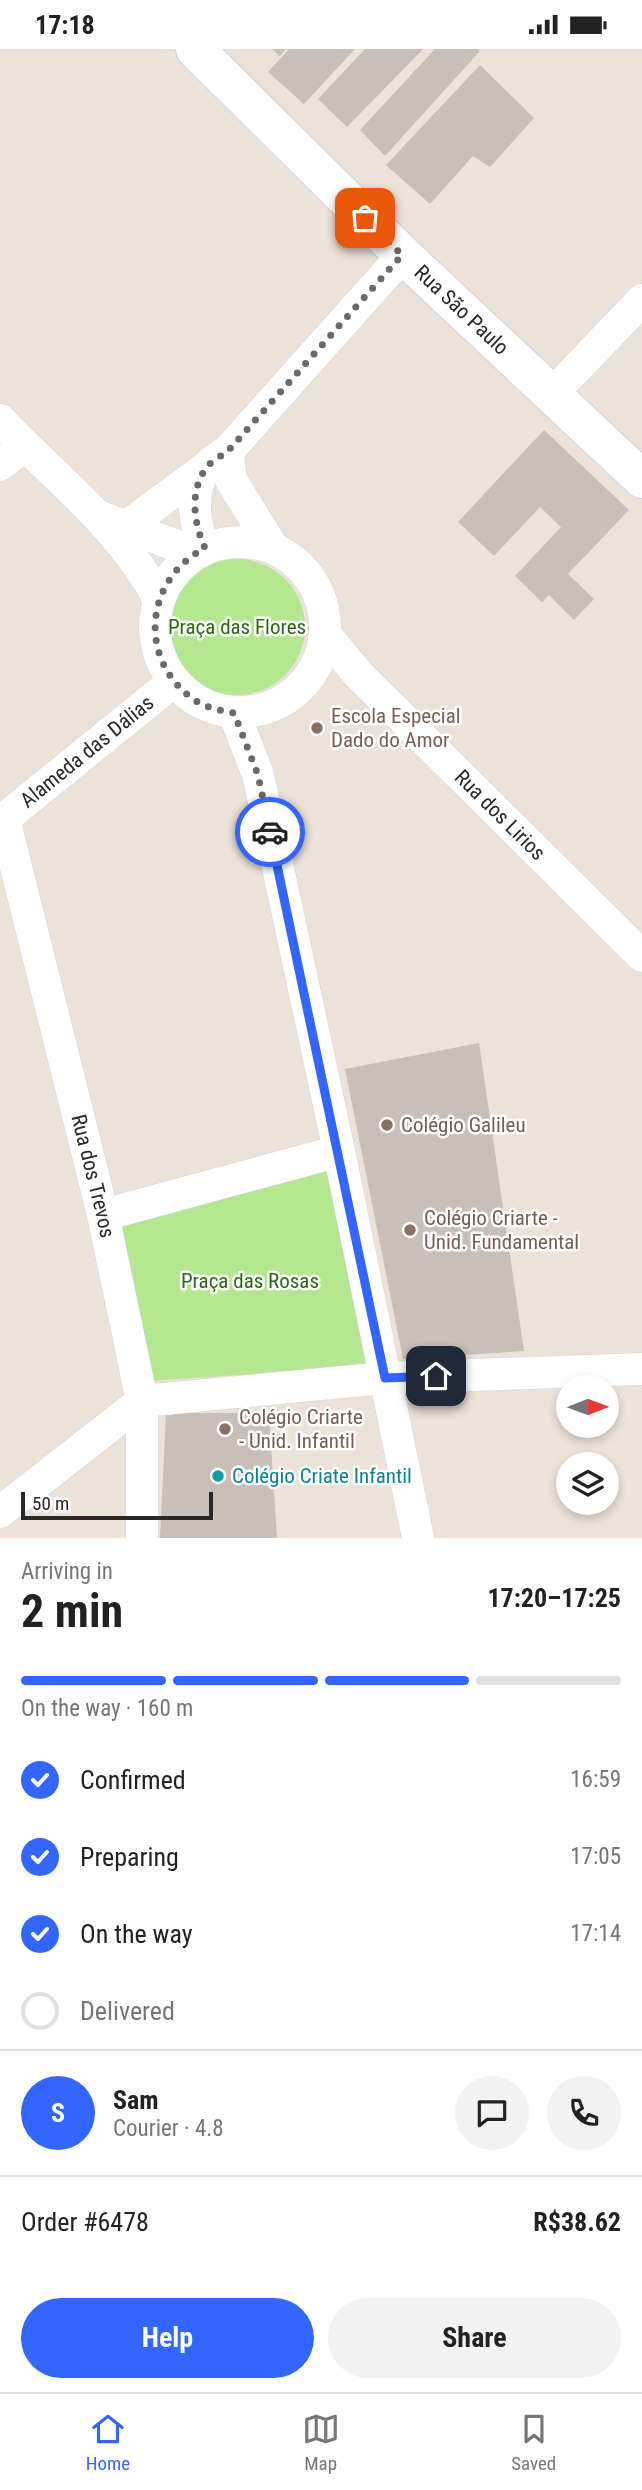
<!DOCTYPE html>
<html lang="en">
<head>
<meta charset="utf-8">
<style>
	:root { --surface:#fff; --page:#f2f2f2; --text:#222; --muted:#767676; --line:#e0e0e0; --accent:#3266ff }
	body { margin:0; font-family:"Roboto Condensed",sans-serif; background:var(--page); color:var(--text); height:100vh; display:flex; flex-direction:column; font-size:26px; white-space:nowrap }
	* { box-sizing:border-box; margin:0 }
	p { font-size:23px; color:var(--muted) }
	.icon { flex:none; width:38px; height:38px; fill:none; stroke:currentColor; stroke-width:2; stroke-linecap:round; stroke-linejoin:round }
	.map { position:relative; height:1489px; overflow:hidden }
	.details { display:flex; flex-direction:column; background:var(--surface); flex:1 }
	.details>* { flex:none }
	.needle { width:46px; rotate:89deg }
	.controls { position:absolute; left:556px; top:1326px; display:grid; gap:14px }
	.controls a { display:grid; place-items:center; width:63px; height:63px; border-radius:50%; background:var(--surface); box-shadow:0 4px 10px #0003; font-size:35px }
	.scale { position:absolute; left:21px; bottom:18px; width:192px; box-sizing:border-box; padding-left:7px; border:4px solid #282828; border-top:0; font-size:19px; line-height:24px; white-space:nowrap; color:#282828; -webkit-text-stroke:5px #fff; paint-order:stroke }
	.pin { position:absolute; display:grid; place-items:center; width:60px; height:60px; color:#fff; margin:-30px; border-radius:14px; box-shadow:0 4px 10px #0006 }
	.courier { position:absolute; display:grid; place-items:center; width:70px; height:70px; margin:-35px; border:5px solid #3266ff; border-radius:50%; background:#fff; color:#222; box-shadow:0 2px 9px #0007 }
	.headline em { font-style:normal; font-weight:700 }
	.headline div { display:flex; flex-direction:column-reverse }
	.headline { display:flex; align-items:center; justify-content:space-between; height:119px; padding:0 21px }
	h1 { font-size:46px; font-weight:700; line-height:52px }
	.bar { display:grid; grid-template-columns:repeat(4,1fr); gap:10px 7px; align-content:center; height:84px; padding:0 21px }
	.bar i { height:9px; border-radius:5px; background:var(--line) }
	.bar .current { background:var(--accent) }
	.bar p { grid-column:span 4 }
	.line { display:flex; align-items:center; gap:18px; padding:0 21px; border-top:2px solid var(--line) }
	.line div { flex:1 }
	.round { display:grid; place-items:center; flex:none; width:74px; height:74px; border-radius:37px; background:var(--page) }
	ol { padding:0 21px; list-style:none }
	li { display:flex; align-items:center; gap:21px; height:77px }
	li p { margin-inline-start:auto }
	li .icon { padding:7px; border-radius:50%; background:var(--accent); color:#fff; stroke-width:4 }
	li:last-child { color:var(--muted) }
	li i { width:38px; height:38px; border:4px solid var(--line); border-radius:50% }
	.action { display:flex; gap:14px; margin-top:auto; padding:14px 21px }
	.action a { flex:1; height:80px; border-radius:42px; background:var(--accent); color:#fff; font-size:28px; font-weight:700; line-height:80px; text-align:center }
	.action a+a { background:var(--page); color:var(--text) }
	.status { display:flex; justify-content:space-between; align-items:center; height:49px; padding:0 35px; background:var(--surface); direction:ltr }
	.status svg { height:19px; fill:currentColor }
	.dock { display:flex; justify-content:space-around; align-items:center; height:98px; border-top:2px solid var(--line); background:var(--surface); font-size:19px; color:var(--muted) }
	.dock a { display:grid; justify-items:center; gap:4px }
	.dock .current { color:var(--accent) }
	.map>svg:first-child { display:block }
	.green { fill:#b4e78f }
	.building { fill:#c7bfb8 }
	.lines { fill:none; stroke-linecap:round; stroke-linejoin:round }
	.street-casing { stroke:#cdd3e2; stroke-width:33 }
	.secondary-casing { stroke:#cdd3e2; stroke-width:40 }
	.street { stroke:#fff; stroke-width:32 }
	.secondary { stroke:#fff; stroke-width:38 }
	.done { stroke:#6d6966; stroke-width:7; stroke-dasharray:0 12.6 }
	.route { stroke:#3266ff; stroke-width:9 }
	.education-dot { fill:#8d6e63; stroke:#fff; stroke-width:2.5 }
	.culture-dot { fill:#0f9aa8; stroke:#fff; stroke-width:2.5 }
	.labels { text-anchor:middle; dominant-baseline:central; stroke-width:5; stroke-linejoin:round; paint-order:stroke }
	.street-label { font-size:21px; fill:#282828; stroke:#fff }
	.park-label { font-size:21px; fill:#2c6914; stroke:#fff }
	.education-label { font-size:21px; fill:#785e54; stroke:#fff; text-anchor:start }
	.culture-label { font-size:21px; fill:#0d838f; stroke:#fff; text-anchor:start }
</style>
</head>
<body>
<div class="status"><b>17:18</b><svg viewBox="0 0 49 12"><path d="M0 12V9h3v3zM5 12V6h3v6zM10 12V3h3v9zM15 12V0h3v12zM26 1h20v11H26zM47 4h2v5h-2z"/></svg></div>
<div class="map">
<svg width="642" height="1489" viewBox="0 0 642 1489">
	<rect width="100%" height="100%" fill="#ece2d8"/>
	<g class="green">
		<circle cx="237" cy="578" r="68"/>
		<polygon points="328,1114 368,1317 150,1332 117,1171"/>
	</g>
	<g class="building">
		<polygon points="272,0 286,0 280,7"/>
		<polygon points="289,0 355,0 304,55 268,23"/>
		<polygon points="365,0 423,0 347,78 318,50"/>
		<polygon points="435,0 478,0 480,2 385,107 360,81"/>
		<polygon points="480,16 534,69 490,118 473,107 430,155 386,116"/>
		<polygon points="544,381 629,461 568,525 594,550 574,571 549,546 542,553 515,527 561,478 540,458 494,507 458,473"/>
		<polygon points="479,994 524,1302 403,1310 345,1020"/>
		<polygon points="166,1364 269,1364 277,1489 160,1489"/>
	</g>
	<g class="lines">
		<defs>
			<g id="street">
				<polyline points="552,345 642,251"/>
				<path d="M 0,371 C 55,429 122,479 159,551"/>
				<polyline points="228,402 231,431 273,499"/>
				<polyline points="0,416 24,397"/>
				<polyline points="98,467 196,504"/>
				<polyline points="127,477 207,418"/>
				<circle cx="240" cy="578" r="85"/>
				<path d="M 205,499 C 194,475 189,443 206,419 C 211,412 221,407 228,402 L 403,206"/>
				<path id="s1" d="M 325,585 L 358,625 L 642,907"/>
				<polyline points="234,664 258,726 339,1102 418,1489"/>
				<path id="s2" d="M 4,770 L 103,1166 L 142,1352 L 142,1489"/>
				<path id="s3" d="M 0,773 L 173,633"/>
				<polyline points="103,1166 339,1102"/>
				<polyline points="0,1463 142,1352 385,1329 642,1320"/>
			</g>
			<g id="secondary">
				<path id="s4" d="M 195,0 L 403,206 L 642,430"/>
			</g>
		</defs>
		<use href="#street" class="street-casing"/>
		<use href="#secondary" class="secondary-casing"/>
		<use href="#street" class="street"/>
		<use href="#secondary" class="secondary"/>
	</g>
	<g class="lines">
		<path class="done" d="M 270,783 L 258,726 L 234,664 C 218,661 202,658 189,647 C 137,605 147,529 205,499 C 194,475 189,443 206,419 C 211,412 221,407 228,402 L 402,206 L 365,169"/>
		<polyline class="route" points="270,783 385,1329 436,1327"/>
	</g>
	<g class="education-dot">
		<circle cx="317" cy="679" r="7"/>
		<circle cx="387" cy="1076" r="7"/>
		<circle cx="410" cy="1181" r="7"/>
		<circle cx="225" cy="1380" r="7"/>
	</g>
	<circle class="culture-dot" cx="218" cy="1427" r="7"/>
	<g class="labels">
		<g class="street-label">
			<text stroke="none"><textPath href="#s4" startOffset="373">Rua São Paulo</textPath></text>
			<text stroke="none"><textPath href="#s3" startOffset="112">Alameda das Dálias</textPath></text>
			<text stroke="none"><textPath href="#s1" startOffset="252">Rua dos Lirios</textPath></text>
			<text stroke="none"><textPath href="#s2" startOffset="368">Rua dos Trevos</textPath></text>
		</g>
		<g class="park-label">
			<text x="237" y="578">Praça das Flores</text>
			<text x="250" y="1232">Praça das Rosas</text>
		</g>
		<g class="education-label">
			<text x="331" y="667">Escola Especial<tspan x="331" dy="24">Dado do Amor</tspan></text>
			<text x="401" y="1076">Colégio Galileu</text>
			<text x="424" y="1169">Colégio Criarte -<tspan x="424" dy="24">Unid. Fundamental</tspan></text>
			<text x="239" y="1368">Colégio Criarte<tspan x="239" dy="24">- Unid. Infantil</tspan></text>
		</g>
		<g class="culture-label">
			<text x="232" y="1427">Colégio Criate Infantil</text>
		</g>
	</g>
</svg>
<div class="controls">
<a><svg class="needle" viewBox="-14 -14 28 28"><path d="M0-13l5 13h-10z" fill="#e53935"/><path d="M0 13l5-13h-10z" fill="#767676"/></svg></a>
<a><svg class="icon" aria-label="layers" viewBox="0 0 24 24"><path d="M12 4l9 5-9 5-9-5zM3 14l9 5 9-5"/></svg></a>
</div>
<div class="scale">50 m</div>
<div class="pin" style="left:365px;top:169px;background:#ea580c"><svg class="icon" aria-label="bag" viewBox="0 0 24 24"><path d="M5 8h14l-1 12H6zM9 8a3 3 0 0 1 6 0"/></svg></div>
<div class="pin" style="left:436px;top:1327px;background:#1f2937"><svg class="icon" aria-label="home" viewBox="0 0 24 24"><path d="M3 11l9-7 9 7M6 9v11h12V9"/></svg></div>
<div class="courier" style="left:270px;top:783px"><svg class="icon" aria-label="car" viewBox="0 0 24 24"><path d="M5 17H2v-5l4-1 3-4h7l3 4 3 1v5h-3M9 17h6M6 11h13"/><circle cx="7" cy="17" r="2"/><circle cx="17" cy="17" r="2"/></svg></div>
</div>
<section class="details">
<div class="headline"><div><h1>2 min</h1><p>Arriving in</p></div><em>17:20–17:25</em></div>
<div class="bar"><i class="current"></i><i class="current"></i><i class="current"></i><i></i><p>On the way · 160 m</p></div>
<ol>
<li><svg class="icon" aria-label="check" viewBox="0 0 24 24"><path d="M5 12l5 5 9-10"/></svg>Confirmed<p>16:59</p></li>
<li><svg class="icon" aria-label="check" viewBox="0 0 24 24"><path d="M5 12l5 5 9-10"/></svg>Preparing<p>17:05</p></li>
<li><svg class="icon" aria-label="check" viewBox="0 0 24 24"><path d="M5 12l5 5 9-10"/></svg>On the way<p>17:14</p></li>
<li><i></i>Delivered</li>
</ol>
<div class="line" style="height:126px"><b class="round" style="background:var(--accent);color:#fff">S</b><div><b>Sam</b><p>Courier · 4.8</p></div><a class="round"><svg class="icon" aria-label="chat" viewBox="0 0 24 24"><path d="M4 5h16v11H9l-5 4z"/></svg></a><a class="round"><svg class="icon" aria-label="phone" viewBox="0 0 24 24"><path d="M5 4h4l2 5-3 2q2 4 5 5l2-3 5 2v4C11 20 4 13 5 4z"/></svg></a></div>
<div class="line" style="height:91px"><div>Order #6478</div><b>R$38.62</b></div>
<div class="action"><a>Help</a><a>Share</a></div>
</section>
<nav class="dock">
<a class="current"><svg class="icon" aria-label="home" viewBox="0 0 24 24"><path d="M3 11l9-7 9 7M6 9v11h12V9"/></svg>Home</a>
<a><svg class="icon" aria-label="map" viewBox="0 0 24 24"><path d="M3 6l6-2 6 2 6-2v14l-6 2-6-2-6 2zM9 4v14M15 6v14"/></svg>Map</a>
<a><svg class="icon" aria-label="saved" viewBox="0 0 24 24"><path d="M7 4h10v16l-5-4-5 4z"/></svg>Saved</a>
</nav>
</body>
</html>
